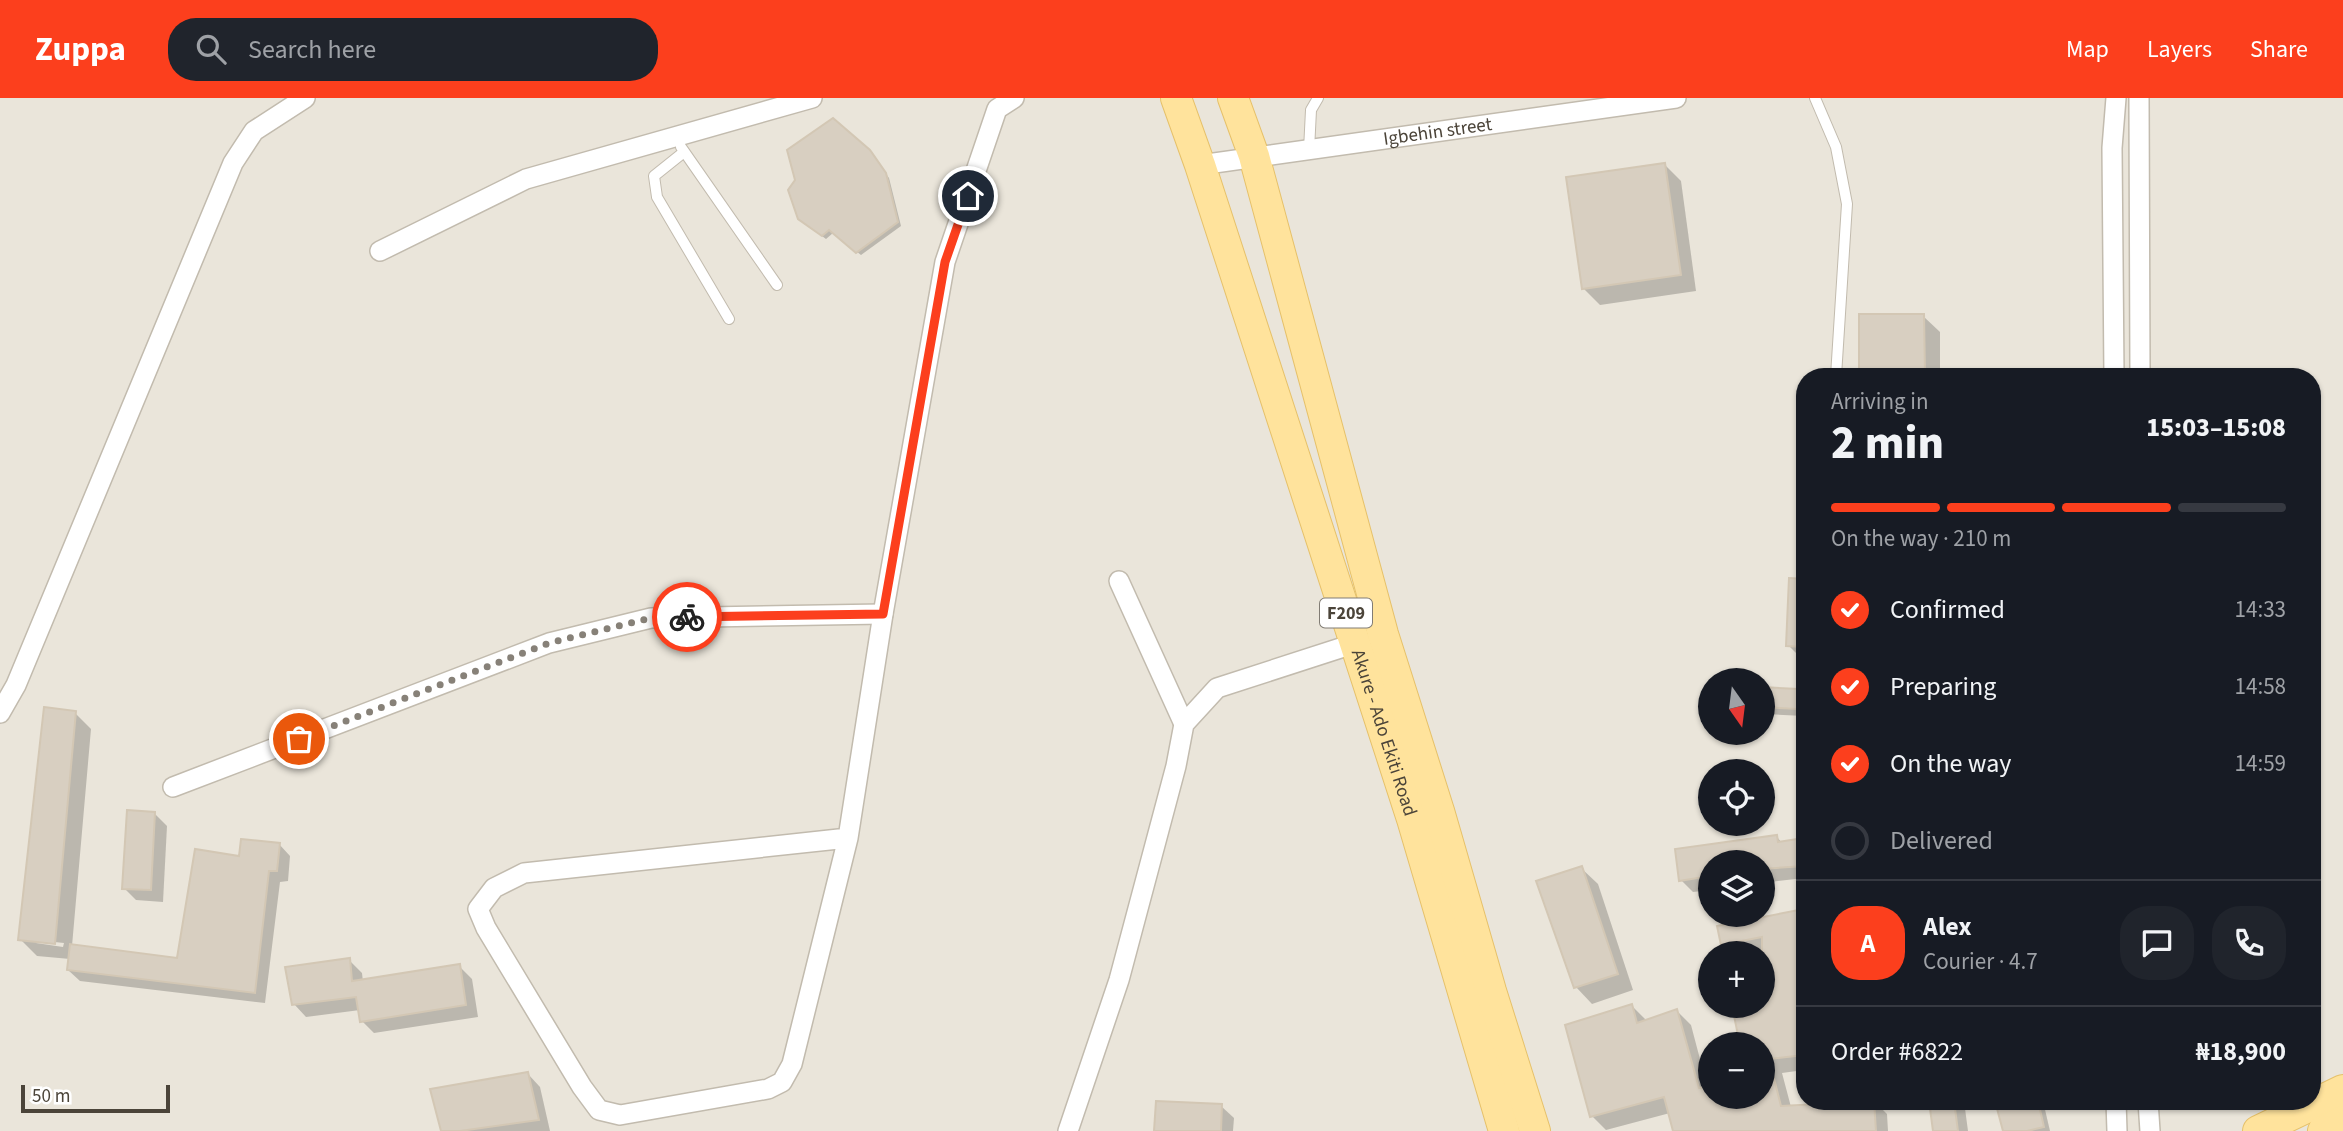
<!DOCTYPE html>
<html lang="en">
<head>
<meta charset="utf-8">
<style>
	:root { --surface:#171b24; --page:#20242c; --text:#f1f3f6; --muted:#9ea1a6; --line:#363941; --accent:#fc3f1d }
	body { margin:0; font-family:"Source Sans 3",sans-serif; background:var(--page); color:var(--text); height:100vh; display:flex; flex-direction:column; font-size:26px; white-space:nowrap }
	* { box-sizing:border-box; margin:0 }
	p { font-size:23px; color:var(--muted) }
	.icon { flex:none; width:38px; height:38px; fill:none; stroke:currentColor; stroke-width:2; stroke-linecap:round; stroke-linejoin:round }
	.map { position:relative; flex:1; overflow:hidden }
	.side { position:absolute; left:1796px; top:270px; width:525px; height:742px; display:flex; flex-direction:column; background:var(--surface); border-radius:28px; box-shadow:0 2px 5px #0004 }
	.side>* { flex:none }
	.needle { width:46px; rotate:166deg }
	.fabs { position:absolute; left:1698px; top:570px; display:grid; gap:14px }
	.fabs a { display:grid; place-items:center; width:77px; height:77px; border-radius:50%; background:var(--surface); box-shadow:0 2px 5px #0004; font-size:35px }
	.scale { position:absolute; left:21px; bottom:18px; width:149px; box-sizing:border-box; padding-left:7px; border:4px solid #4b4439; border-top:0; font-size:19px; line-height:24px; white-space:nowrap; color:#4b4439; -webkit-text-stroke:5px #fff; paint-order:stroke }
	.pin { position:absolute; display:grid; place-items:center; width:60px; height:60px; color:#fff; margin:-30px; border:4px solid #fff; border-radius:50%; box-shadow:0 2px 7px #0007 }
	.courier { position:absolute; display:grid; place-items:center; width:70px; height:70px; margin:-35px; border:5px solid #fc3f1d; border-radius:50%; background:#fff; color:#222; box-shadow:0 2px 9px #0007 }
	.overview em { font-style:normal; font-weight:800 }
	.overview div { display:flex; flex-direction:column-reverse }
	.overview { display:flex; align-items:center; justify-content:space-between; height:119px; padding:0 35px }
	h1 { font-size:46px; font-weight:800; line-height:52px }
	.bar { display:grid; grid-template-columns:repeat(4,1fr); gap:10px 7px; align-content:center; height:84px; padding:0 35px }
	.bar i { height:9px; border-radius:5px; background:var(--line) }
	.bar .active { background:var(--accent) }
	.bar p { grid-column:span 4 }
	.line { display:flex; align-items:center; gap:18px; padding:0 35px; border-top:2px solid var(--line) }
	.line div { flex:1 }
	.round { display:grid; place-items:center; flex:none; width:74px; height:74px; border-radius:28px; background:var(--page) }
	ol { padding:0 35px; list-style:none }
	li { display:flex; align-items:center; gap:21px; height:77px }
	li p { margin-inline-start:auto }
	li .icon { padding:7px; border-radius:50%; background:var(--accent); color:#fff; stroke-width:4 }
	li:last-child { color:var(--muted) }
	li i { width:38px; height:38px; border:4px solid var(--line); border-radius:50% }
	header { display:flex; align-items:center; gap:42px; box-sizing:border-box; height:98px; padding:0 35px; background:var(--accent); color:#fff }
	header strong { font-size:33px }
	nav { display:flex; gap:38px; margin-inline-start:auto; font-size:24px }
	.search { width:490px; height:63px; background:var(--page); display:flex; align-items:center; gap:18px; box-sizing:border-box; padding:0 24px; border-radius:28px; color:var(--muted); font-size:26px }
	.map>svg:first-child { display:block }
	.residential { fill:#eae5da; fill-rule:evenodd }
	.shadow { fill:#0003; fill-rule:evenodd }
	.building { fill:#d8cfc1; stroke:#d3c7b4; stroke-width:2 }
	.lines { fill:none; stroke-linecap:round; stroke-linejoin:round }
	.service-casing { stroke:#c2bbae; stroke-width:12 }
	.minor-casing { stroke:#c2bbae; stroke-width:22 }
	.primary-casing { stroke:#e6c16a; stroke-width:32 }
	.service { stroke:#fff; stroke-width:10 }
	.minor { stroke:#fff; stroke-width:19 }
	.primary { stroke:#ffe39c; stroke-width:30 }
	.done { stroke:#878178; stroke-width:7; stroke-dasharray:0 12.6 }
	.route { stroke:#fc3f1d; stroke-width:9 }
	.labels { text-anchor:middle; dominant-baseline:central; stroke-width:7; stroke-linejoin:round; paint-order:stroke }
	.shield { fill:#fff; stroke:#817c74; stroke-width:2 }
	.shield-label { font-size:18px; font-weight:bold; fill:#4b4439 }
	.street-label { font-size:19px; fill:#4b4439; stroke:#fff }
</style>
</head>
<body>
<header>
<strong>Zuppa</strong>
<div class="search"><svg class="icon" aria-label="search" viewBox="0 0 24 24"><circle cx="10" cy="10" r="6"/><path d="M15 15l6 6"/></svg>Search here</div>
<nav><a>Map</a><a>Layers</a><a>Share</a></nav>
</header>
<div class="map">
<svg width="2343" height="1033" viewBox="0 0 2343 1033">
	<rect width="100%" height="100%" fill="#f6f3ec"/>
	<path class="residential" d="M 0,0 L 2343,0 L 2343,1033 L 0,1033 ZM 1804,278 L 2312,278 L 2312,1003 L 1804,1003 ZM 1710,583 L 1762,583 L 1762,635 L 1710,635 ZM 1710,674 L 1762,674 L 1762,726 L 1710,726 ZM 1710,765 L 1762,765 L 1762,817 L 1710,817 ZM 1710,856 L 1762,856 L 1762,908 L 1710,908 ZM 1710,947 L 1762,947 L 1762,999 L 1710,999 Z"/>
	<g class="shadow">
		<polygon points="873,58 889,80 901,128 861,157 833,135 826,141 803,124"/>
		<polygon points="1665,67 1681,83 1696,193 1600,207 1583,190"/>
		<polygon points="1861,218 1923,218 1940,234 1940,278 1861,278"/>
		<polygon points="1791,482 1804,483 1804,560 1800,559 1788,547"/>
		<polygon points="1762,591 1798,593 1804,600 1804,618 1766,616 1762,613"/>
		<path d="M 75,615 L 91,631 L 72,848 L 179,862 L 241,760 L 279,746 L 290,758 L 288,783 L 280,784 L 265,905 L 80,883 L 68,872 L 70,861 L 37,858 L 20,841 ZM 36,842 L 64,845 L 63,849 L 36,845 Z"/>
		<polygon points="155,716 167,728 163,804 136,802 124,790"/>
		<polygon points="1777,739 1782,745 1804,741 1804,780 1762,785 1762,765 1710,765 1710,792 1693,794 1681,782 1677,753"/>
		<polygon points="1581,770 1598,786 1633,892 1592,906 1576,889"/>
		<polygon points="1804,813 1804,972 1782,975 1791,1009 1874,1003 1887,1016 1888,1033 1675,1033 1670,1015 1606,1032 1592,1018 1632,908 1646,922 1677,913 1691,927 1710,999 1762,999 1762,947 1736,947 1735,938 1740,938 1762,908 1762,856 1728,856 1727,850 1723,846 1719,830"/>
		<polygon points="349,862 362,875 363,884 459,868 472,881 478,919 374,935 362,923 360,912 306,919 294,906"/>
		<polygon points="528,976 540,989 550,1033 443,1033"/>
		<polygon points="1928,1003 1964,1003 1968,1033 1935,1033 1931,1006"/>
		<polygon points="2043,1003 2050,1033 2005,1033 1997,1004"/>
		<polygon points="1221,1008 1234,1020 1233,1033 1156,1033"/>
	</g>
	<g class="building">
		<polygon points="833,20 870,52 886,75 898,124 856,155 829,132 822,138 798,121 788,92 795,82 787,52"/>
		<polygon points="1665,65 1681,177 1582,191 1566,79"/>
		<polygon points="1859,216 1924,216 1925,278 1859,278"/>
		<polygon points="1789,480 1804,481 1804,549 1786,548"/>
		<polygon points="1762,589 1798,591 1798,611 1762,609"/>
		<polygon points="44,609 76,613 55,846 18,842"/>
		<polygon points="127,712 155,714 151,792 122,791"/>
		<polygon points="1777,737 1778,744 1804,740 1804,768 1762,771 1762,765 1710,765 1710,778 1679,783 1675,751"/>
		<polygon points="241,741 280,745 277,773 269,773 255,895 67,872 70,846 177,860 195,751 239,758"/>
		<polygon points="1582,768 1618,876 1574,890 1536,783"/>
		<polygon points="1804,811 1804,957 1769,961 1781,1008 1874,1003 1876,1033 1673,1033 1664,999 1590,1019 1565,927 1632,906 1637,925 1677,911 1699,990 1710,988 1710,999 1762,999 1762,947 1740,947 1732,908 1762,908 1762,839 1721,847 1717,828"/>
		<polygon points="350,860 352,883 460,866 466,907 360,924 356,899 292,907 285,869"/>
		<polygon points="528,974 539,1022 460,1033 441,1033 430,991"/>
		<polygon points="1156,1003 1222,1006 1221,1033 1154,1033"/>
		<polygon points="1929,1003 1954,1003 1958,1033 1933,1033"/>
		<polygon points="1995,1003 2038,1003 2044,1029 2027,1033 2003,1033"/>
	</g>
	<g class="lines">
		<defs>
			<g id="service">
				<polyline points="1815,0 1836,49 1847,106 1836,278"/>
				<polyline points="681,49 777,187"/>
				<polyline points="1309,52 1311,12 1318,0"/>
				<polyline points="684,54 654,78 657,99 729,221"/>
			</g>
			<g id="minor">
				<polyline points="2139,0 2140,278"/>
				<path id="s1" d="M 1200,67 L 1676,0"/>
				<polyline points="380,153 526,81 812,0"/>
				<polyline points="2114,278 2112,50 2116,0"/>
				<polyline points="1119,483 1184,626"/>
				<polyline points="0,615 16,587 233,65 254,33 305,0"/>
				<polyline points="173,689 549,545 651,520 883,516"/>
				<polyline points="848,740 524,775 494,790 478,811 486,830 582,989 599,1012 620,1017 768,991 782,984 792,966 848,740 883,516 945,164 997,11 1014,0"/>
				<polyline points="2116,1003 2117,1033"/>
				<polyline points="2148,1003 2150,1033"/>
				<polyline points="1068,1033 1119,882 1176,668 1184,626 1217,590 1356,545"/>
			</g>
			<g id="primary">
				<path id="s2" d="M 1176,0 L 1200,67 L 1412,721 L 1504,1033"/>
				<polyline points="1233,0 1254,58 1383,536 1439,713 1491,893 1535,1033"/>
				<polyline points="2258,1033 2343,992"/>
				<polyline points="2323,1033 2343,1023"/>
			</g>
		</defs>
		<use href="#service" class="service-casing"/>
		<use href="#minor" class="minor-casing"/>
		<use href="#primary" class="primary-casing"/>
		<use href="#service" class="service"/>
		<use href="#minor" class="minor"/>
		<use href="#primary" class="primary"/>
	</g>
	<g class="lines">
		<polyline class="done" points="299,641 549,545 651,520 687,519"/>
		<polyline class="route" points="687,519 883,516 945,164 968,98"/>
	</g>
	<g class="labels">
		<rect class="shield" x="1320" y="500.5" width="52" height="29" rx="5"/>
		<g class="shield-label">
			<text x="1346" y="515">F209</text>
		</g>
		<g class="street-label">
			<text stroke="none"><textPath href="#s1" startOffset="240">Igbehin street</textPath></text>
			<text stroke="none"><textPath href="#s2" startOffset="668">Akure - Ado Ekiti Road</textPath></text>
		</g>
	</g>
</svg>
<div class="fabs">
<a><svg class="needle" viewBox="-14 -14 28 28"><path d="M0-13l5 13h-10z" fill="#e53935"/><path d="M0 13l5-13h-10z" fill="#9ea1a6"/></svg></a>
<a><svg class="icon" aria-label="locate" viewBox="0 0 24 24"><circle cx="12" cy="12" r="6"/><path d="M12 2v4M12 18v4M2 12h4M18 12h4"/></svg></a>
<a><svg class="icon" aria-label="layers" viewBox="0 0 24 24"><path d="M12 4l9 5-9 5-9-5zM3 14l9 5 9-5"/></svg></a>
<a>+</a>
<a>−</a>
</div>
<div class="scale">50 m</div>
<div class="pin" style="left:299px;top:641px;background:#ea580c"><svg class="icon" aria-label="bag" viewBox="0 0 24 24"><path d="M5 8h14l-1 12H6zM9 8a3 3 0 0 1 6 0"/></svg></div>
<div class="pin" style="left:968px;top:98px;background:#1f2937"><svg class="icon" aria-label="home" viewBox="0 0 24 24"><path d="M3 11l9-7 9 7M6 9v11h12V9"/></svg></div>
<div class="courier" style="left:687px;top:519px"><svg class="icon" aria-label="bike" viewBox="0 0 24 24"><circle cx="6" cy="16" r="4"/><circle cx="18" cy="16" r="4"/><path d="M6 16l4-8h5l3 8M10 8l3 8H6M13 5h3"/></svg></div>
<section class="side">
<div class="overview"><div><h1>2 min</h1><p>Arriving in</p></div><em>15:03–15:08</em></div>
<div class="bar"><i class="active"></i><i class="active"></i><i class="active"></i><i></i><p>On the way · 210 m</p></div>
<ol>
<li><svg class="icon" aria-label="check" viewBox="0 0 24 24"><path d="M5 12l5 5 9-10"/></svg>Confirmed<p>14:33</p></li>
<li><svg class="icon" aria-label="check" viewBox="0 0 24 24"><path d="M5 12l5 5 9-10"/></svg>Preparing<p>14:58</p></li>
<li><svg class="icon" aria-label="check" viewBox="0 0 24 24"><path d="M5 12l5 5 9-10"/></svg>On the way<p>14:59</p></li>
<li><i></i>Delivered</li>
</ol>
<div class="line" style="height:126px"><b class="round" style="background:var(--accent);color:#fff">A</b><div><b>Alex</b><p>Courier · 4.7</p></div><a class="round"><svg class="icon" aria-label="chat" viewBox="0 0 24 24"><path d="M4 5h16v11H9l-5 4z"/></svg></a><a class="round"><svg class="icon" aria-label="phone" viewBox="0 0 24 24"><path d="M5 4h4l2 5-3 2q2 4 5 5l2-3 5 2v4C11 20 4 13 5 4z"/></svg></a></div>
<div class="line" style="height:91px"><div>Order #6822</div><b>₦18,900</b></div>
</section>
</div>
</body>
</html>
